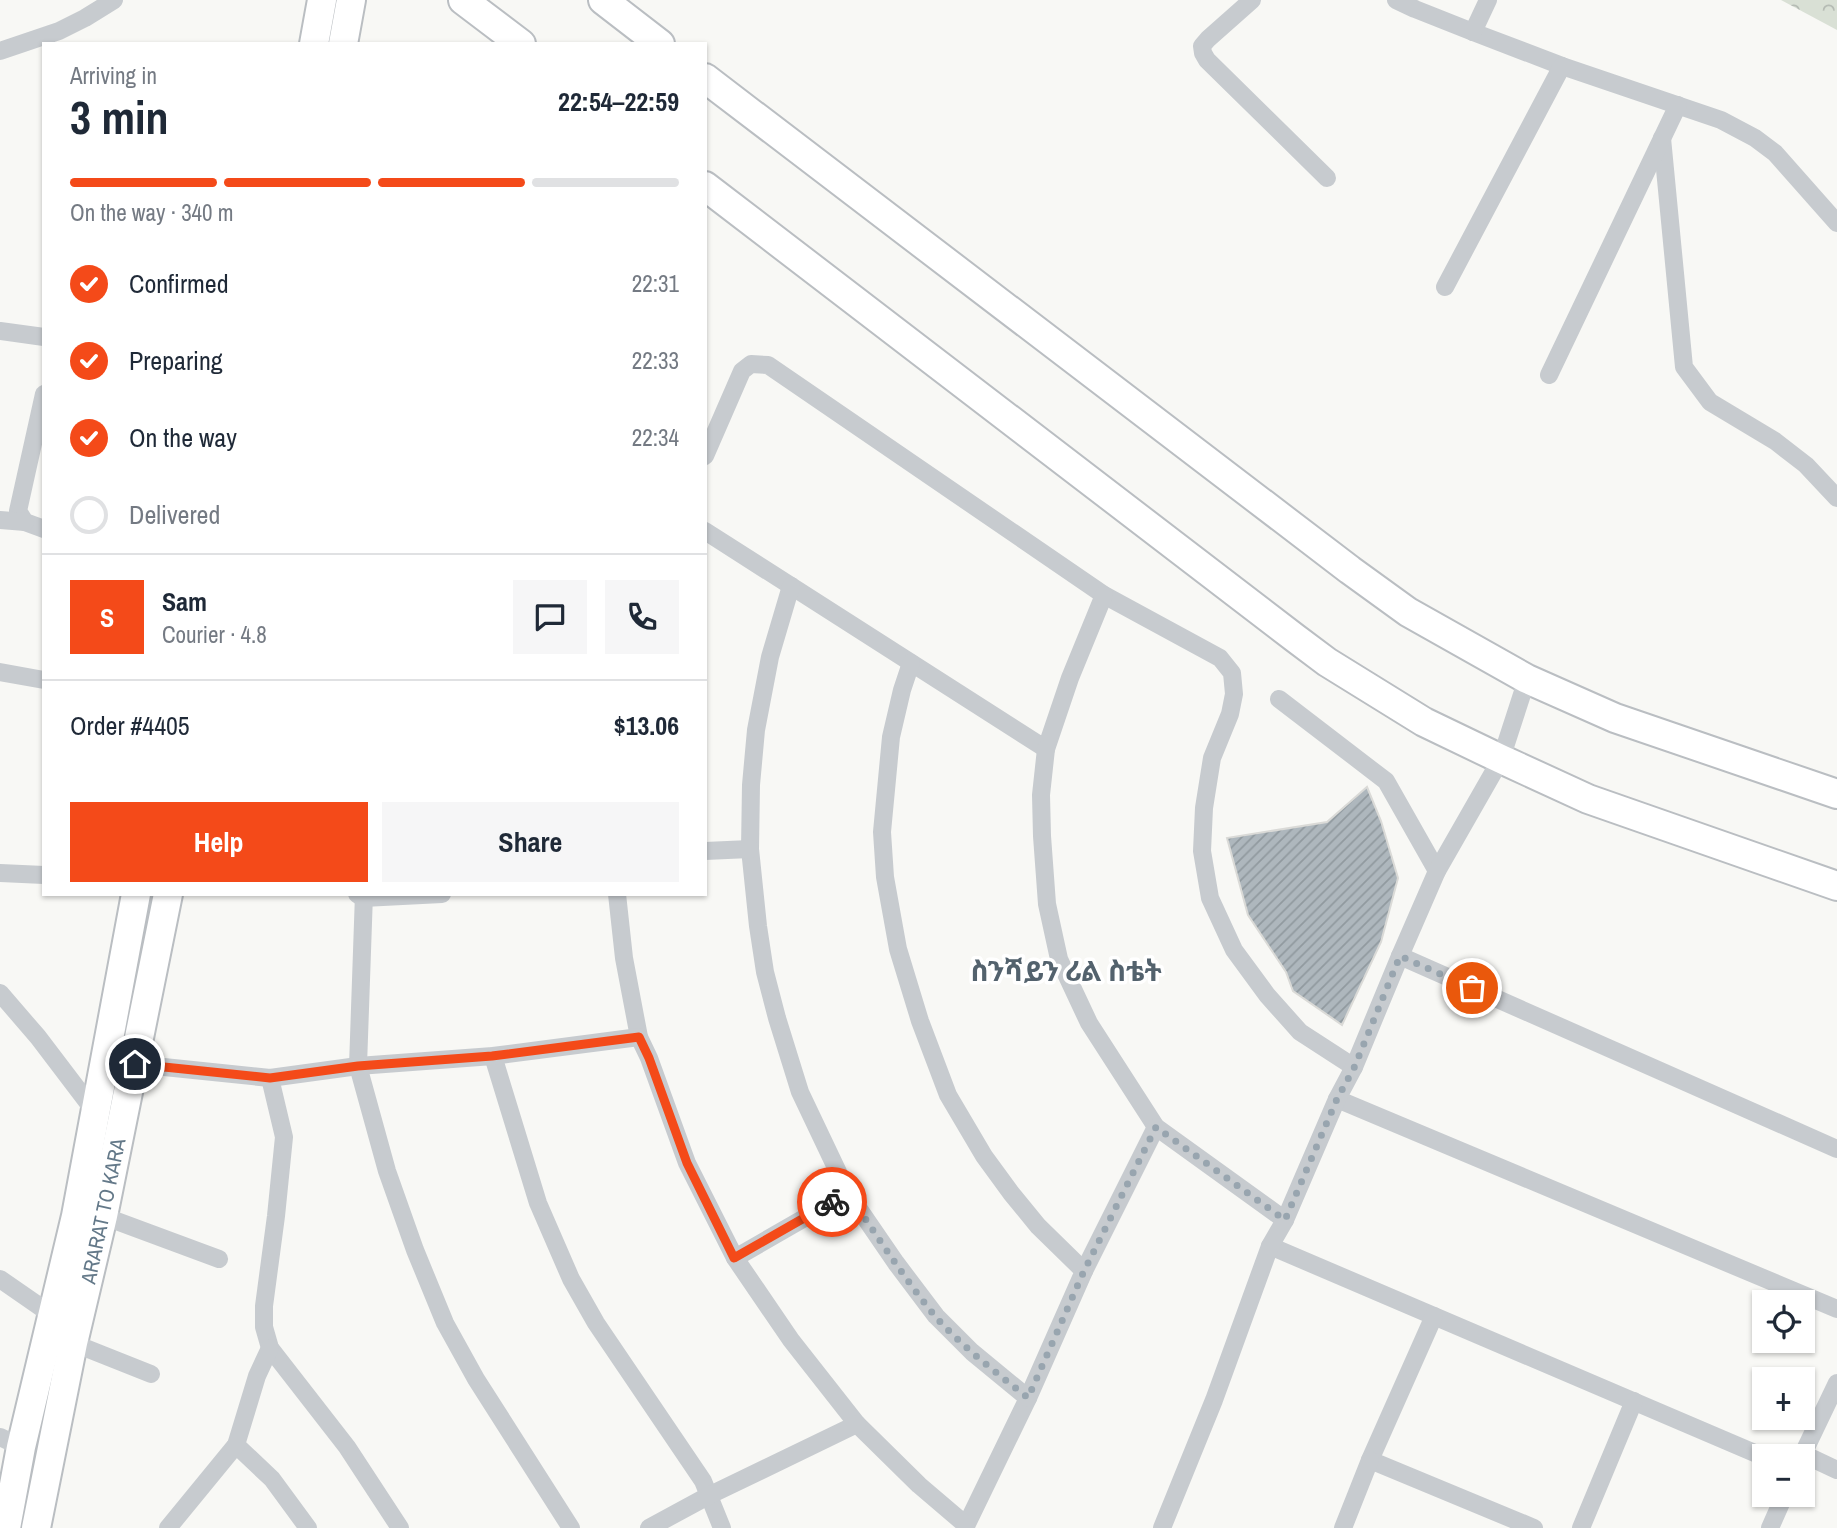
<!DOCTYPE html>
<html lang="en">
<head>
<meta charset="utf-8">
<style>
	:root { --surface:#fff; --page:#f6f6f7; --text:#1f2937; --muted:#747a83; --line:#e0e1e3; --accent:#f44a19 }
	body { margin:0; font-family:"Archivo Narrow","Noto Sans Ethiopic",sans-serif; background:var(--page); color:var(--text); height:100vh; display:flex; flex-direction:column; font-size:26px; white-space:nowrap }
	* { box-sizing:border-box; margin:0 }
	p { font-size:23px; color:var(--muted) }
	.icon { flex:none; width:38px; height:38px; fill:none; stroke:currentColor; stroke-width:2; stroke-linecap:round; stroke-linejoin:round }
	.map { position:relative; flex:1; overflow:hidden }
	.panel { position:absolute; left:42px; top:42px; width:665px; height:854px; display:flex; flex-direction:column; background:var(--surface); border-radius:0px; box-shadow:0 2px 5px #0004 }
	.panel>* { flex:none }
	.controls { position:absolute; left:1752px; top:1290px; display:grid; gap:14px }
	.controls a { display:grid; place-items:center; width:63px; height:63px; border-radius:0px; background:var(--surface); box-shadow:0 2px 5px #0004; font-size:35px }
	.pin { position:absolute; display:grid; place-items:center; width:60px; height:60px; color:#fff; margin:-30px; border:4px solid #fff; border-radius:50%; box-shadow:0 2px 7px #0007 }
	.courier { position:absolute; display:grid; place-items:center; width:70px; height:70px; margin:-35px; border:5px solid #f44a19; border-radius:50%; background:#fff; color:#222; box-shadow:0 2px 9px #0007 }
	.head em { font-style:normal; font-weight:700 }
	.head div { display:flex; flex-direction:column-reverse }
	.head { display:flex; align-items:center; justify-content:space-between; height:119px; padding:0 28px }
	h1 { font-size:46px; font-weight:700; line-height:52px }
	.bar { display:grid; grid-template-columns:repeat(4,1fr); gap:10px 7px; align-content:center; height:84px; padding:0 28px }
	.bar i { height:9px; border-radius:5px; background:var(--line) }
	.bar .on { background:var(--accent) }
	.bar p { grid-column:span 4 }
	.line { display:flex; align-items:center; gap:18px; padding:0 28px; border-top:2px solid var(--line) }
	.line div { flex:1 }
	.round { display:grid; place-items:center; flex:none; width:74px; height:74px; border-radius:0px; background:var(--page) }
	ol { padding:0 28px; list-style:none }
	li { display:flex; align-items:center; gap:21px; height:77px }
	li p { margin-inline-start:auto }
	li .icon { padding:7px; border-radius:50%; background:var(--accent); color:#fff; stroke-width:4 }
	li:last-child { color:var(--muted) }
	li i { width:38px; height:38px; border:4px solid var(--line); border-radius:50% }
	.primary-button { display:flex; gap:14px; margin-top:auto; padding:14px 28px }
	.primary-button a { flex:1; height:80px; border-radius:0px; background:var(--accent); color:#fff; font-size:28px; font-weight:700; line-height:80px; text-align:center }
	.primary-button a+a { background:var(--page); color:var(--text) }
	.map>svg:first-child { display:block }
	.forest { fill:url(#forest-crowns) }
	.building { fill:url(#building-hatch); stroke:#dadad7; stroke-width:2 }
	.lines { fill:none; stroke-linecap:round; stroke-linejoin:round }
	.primary-casing { stroke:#babec2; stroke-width:32 }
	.street { stroke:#c7cbcf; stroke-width:18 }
	.primary { stroke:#fff; stroke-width:28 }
	.done { stroke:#98a5af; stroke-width:7; stroke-dasharray:0 12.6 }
	.route { stroke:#f44a19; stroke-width:9 }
	.labels { text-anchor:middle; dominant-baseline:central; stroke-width:7; stroke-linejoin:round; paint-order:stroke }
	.street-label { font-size:21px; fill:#647989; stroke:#fff }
	.district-label { font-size:28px; font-weight:bold; fill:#53626d; stroke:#fff }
</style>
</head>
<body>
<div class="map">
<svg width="1837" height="1528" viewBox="0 0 1837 1528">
	<defs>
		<pattern id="forest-crowns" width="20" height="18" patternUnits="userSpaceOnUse" patternTransform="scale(1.75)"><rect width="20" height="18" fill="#d9e0d5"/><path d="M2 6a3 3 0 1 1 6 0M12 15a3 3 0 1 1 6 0" fill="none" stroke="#b4bab3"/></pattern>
		<pattern id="building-hatch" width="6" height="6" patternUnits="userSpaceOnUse" patternTransform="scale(1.75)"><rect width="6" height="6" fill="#aeb7bd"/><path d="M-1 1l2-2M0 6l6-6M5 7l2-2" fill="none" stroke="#919a9f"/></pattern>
	</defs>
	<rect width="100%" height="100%" fill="#f8f8f5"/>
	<polygon class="forest" points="1781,0 1837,0 1837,30"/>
	<polygon class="building" points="1367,787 1381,821 1398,878 1381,942 1342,1025 1293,991 1286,972 1248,915 1227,838 1327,822"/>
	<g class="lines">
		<defs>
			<g id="primary">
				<polyline points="463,0 521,44"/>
				<polyline points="603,0 660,44"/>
				<polyline points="314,44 322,0"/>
				<polyline points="343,44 351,0"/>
				<polyline points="705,78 1350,570 1408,612 1527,679 1615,718 1837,794"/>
				<polyline points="705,186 1295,638 1327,662 1424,722 1501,759 1588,799 1837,886"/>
				<polyline points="6,1528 21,1447 76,1216 136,894"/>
				<polyline points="36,1528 73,1343 103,1216 168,894"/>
			</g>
		</defs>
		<use href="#primary" class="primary-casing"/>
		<g class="street">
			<polyline points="1252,0 1208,39 1202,46 1203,53 1207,60 1327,178"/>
			<polyline points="1396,0 1415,9 1473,32 1562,66 1721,120 1755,138 1775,153 1837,223"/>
			<polyline points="1473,32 1488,0"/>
			<polyline points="0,51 59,31 85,18 114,0"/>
			<polyline points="1662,138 1684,367 1710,402 1775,441 1806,465 1837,498"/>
			<polyline points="1445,287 1562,66"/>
			<polyline points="0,331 44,337"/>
			<polyline points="1549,375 1678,105"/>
			<polyline points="44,394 18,511 25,522 44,529"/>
			<polyline points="705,456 742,371 751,364 768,365 1104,595 1220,658 1232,673 1234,694 1230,714 1212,758 1204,808 1202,851 1210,898 1234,950 1267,995 1300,1032 1354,1067"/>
			<polyline points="0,520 25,522"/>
			<polyline points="705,531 1046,749 1070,678 1104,595"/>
			<polyline points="791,586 770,657 756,730 751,785 750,849 758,926 765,972 777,1018 800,1092 848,1193 896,1263 936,1316 972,1352 1028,1398 965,1528"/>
			<polyline points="911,663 902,690 891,737 882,832 885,877 898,949 920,1021 948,1095 984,1156 1011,1193 1038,1226 1084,1271 1028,1398"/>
			<polyline points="0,672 44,680"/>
			<polyline points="1279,699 1386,781 1437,871"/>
			<polyline points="1046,749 1041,795 1042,836 1047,904 1059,959 1089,1023 1156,1127 1285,1220"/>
			<polyline points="705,851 750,849"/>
			<polyline points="0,873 44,875"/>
			<polyline points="357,894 363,898 442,894"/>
			<polyline points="364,894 358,1066 387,1171 415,1250 445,1323 476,1379 571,1528"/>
			<polyline points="617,894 624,958 639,1037 649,1058 687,1163 735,1258 791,1340 857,1424 919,1485 966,1525"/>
			<polyline points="1400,956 1837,1149"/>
			<polyline points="0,993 38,1037 95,1112"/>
			<polyline points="493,1056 538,1203 571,1279 596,1323 703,1481 722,1528"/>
			<polyline points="135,1064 270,1078 358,1066 493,1056 639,1037"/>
			<polyline points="270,1078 284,1137 276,1216 264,1306 264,1327 270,1348 347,1447 400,1528"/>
			<polyline points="1337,1099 1837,1309"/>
			<polyline points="103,1216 219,1259"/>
			<polyline points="1270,1246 1764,1457"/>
			<polyline points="735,1258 848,1193"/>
			<polyline points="1084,1271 1156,1127"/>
			<polyline points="0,1279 52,1315"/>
			<polyline points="1434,1316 1370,1460 1534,1528"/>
			<polyline points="73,1343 151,1374"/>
			<polyline points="0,1437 21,1447"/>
			<polyline points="236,1445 272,1479 308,1528"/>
			<polyline points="1803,1454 1837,1470"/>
			<polyline points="1802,1456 1837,1383"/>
			<polyline points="168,1528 236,1445 257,1376 270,1348"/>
			<polyline points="649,1528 708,1496 857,1424"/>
			<polyline points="1162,1528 1214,1400 1270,1246 1285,1220 1337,1099 1354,1067 1400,956 1437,871 1501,759 1527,679"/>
			<polyline points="1343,1528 1370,1460"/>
			<polyline points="1581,1528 1634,1401"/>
			<polyline points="1770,1528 1785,1494"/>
		</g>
		<use href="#primary" class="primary"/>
	</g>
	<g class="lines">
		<path class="done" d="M 832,1202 L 848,1193 C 876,1234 903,1277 935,1316 C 962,1347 996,1372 1028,1398 L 1084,1271 L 1156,1127 L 1285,1220 L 1337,1099 L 1354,1068 L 1400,956 L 1472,988"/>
		<polyline class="route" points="135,1064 270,1078 358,1066 492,1056 639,1037 649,1058 687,1163 734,1258 832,1202"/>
	</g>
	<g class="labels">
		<g class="street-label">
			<text transform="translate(103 1211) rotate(-78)">ARARAT TO KARA</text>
		</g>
		<g class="district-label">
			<text x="1066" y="971">ስንሻይን ሪል ስቴት</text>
		</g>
	</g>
</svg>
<div class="controls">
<a><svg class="icon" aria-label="locate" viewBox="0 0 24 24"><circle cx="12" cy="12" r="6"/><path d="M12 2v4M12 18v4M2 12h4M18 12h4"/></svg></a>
<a>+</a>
<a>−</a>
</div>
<div class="pin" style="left:1472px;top:988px;background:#ea580c"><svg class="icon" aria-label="bag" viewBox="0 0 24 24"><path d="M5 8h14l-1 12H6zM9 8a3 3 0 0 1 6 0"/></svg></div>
<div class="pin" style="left:135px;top:1064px;background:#1f2937"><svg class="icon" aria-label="home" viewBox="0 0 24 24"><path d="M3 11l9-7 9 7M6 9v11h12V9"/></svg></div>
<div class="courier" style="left:832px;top:1202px"><svg class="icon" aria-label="bike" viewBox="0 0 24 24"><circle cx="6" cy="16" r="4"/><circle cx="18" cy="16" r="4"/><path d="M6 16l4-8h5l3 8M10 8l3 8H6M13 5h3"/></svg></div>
<section class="panel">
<div class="head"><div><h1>3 min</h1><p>Arriving in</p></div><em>22:54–22:59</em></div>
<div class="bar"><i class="on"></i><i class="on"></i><i class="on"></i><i></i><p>On the way · 340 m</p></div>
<ol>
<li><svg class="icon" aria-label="check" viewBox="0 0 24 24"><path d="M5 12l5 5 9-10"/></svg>Confirmed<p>22:31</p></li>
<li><svg class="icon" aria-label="check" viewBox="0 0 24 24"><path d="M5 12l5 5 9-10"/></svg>Preparing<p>22:33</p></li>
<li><svg class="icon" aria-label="check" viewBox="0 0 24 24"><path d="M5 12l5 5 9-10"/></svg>On the way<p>22:34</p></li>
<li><i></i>Delivered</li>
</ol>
<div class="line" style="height:126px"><b class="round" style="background:var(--accent);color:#fff">S</b><div><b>Sam</b><p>Courier · 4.8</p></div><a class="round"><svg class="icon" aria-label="chat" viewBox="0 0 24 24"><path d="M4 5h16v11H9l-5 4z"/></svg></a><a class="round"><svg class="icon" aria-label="phone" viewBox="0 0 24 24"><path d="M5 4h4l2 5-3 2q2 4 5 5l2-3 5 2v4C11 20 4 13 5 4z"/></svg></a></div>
<div class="line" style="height:91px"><div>Order #4405</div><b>$13.06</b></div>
<div class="primary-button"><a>Help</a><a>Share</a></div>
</section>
</div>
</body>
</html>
